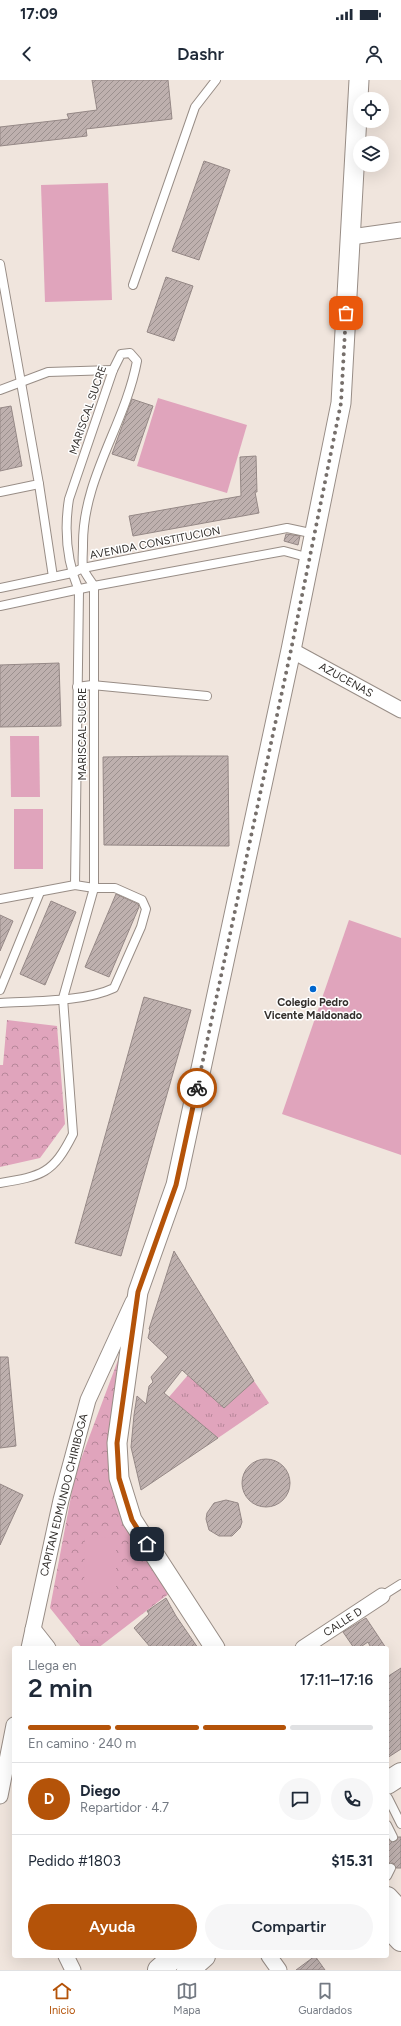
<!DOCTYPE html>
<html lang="es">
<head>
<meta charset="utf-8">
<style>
	:root { --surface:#fff; --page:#f6f6f7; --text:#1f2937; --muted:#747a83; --line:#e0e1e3; --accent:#b45309 }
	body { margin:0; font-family:Figtree,sans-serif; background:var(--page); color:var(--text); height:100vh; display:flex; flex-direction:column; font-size:15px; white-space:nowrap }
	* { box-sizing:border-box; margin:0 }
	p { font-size:13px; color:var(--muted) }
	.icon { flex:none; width:22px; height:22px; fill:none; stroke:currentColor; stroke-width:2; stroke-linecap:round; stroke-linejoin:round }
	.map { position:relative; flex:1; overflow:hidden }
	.side { position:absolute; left:12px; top:1566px; width:377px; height:312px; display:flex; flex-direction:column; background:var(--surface); border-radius:4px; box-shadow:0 4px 16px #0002 }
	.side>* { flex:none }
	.buttons { position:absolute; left:353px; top:12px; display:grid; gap:8px }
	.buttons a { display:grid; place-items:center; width:36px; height:36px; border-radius:50%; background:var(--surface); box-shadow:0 4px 16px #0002; font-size:20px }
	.pin { position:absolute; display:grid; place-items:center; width:34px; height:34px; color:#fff; margin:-17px; border-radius:8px; box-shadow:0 2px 6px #0006 }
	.courier { position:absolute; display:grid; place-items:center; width:40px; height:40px; margin:-20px; border:3px solid #b45309; border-radius:50%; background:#fff; color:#222; box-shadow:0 1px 5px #0007 }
	.overview em { font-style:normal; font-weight:600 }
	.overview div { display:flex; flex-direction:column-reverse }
	.overview { display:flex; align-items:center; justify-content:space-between; height:68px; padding:0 16px }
	h1 { font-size:26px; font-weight:600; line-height:30px }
	.bar { display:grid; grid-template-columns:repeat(4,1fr); gap:6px 4px; align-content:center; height:48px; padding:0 16px }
	.bar i { height:5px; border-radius:3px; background:var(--line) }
	.bar .current { background:var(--accent) }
	.bar p { grid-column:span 4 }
	.line { display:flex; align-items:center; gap:10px; padding:0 16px; border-top:1px solid var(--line) }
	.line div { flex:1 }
	.round { display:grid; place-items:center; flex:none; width:42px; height:42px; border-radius:21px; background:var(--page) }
	.button { display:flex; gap:8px; margin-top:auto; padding:8px 16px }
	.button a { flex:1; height:46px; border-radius:24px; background:var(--accent); color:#fff; font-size:16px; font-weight:600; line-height:46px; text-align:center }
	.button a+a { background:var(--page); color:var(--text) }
	.status { display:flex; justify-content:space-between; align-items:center; height:28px; padding:0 20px; background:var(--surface); direction:ltr }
	.status svg { height:11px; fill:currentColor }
	header { display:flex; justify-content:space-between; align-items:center; height:52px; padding:0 16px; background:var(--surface); font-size:18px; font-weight:600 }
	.tab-bar { display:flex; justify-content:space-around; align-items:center; height:56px; border-top:1px solid var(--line); background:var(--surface); font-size:11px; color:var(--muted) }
	.tab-bar a { display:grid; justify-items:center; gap:2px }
	.tab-bar .current { color:var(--accent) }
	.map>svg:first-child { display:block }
	.grass { fill:url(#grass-tufts) }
	.park { fill:url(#park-crowns) }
	.pitch { fill:#e0a4bc }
	.building { fill:url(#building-hatch); stroke:#958886 }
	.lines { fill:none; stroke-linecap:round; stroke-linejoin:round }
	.service-casing { stroke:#988d86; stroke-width:10 }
	.minor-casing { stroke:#988d86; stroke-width:17 }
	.tertiary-casing { stroke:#988d86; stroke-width:21 }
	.secondary-casing { stroke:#988d86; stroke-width:24 }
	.primary-casing { stroke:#988d86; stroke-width:24 }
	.service { stroke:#fff; stroke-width:8 }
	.minor { stroke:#fff; stroke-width:15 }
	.tertiary { stroke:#fff; stroke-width:19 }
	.secondary { stroke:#fff; stroke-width:22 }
	.primary { stroke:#fff; stroke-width:22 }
	.done { stroke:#766f6b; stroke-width:4; stroke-dasharray:0 7.2 }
	.route { stroke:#b45309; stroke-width:5 }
	.poi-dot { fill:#0066ce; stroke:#fff; stroke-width:1.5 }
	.labels { text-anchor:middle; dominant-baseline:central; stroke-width:3; stroke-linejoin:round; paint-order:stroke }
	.street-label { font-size:11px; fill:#34302d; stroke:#fff }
	.poi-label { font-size:11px; font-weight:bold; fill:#34302d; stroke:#fff }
</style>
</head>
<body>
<div class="status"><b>17:09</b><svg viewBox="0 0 49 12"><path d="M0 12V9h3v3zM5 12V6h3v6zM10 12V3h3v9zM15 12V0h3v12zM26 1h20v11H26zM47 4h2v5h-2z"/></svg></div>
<header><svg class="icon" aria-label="back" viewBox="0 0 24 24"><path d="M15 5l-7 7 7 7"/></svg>Dashr<svg class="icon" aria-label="person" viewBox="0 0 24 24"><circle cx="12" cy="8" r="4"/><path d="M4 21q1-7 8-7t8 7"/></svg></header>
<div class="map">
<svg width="401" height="1890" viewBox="0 0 401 1890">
	<defs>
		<pattern id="grass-tufts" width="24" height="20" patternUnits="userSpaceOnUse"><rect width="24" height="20" fill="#e0a4bc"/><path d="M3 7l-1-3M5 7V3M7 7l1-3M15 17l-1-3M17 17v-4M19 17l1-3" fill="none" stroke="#b68699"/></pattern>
		<pattern id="park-crowns" width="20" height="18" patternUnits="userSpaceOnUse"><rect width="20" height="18" fill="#e0a4bc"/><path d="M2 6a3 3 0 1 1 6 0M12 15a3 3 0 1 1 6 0" fill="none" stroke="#b68699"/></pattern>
		<pattern id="building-hatch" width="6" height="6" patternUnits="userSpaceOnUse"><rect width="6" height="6" fill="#beb0ae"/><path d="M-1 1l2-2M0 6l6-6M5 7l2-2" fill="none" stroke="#9b908e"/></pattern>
	</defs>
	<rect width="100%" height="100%" fill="#f0e5dd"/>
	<polygon class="grass" points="188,1295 224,1328 254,1301 269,1323 218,1358 169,1317"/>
	<g class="park">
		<polygon points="7,940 57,946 65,1044 40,1078 0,1087 0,985 3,985"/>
		<polygon points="127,1256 109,1360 171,1512 98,1568 82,1568 50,1528 75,1395"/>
	</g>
	<g class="pitch">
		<polygon points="108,103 112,220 45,222 41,105"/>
		<polygon points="158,318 247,345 227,413 137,386"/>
		<polygon points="10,656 39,656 40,717 11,717"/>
		<rect x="14" y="729" width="29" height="60"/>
		<polygon points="349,840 401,858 401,1075 282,1034"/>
		<polygon points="85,1457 116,1458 116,1514 84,1512"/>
	</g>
	<g class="building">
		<polygon points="92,0 168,0 172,39 86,49 87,56 0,66 0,47 69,39 67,34 97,30"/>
		<polygon points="204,81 230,90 199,180 172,171"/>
		<polygon points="166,197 193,206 174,261 147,252"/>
		<polygon points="132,319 153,326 134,381 112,374"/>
		<polygon points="11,326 22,386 0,391 0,328"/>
		<polygon points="256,376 257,412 255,412 259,433 133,456 129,436 241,416 240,377"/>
		<polygon points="286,454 300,456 298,465 284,461"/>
		<polygon points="59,583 61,646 0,647 0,585"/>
		<polygon points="173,676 228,676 229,766 104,765 103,677"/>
		<polygon points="116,814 138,824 139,827 109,897 85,887"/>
		<polygon points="51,821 76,832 45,905 20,894"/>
		<polygon points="0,835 13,841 0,871"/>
		<polygon points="144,917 191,930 121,1176 75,1163"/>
		<polygon points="174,1171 254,1301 224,1328 182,1290 164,1313 218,1358 141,1410 131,1367 134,1335 137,1316 146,1324 149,1306 153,1302 151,1297 168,1277 148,1258 150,1250 149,1249"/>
		<polygon points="0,1277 8,1277 16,1366 0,1368"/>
		<circle cx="266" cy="1403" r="24"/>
		<polygon points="0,1404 23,1415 0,1465"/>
		<polygon points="226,1420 238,1423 242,1442 240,1448 232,1456 219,1456 209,1450 206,1439 207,1433 214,1423"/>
		<polygon points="166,1518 176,1536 198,1568 151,1568 134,1548 149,1534 147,1531"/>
		<polygon points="366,1538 386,1568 371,1568 368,1562 359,1568 354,1568 343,1552"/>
		<polygon points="401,1588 401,1669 387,1678 387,1597"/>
		<polygon points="387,1757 393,1762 397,1760 398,1757 401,1757 401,1788 396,1788 393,1783 387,1784"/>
		<polygon points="315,1876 325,1890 296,1890"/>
	</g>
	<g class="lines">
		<defs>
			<g id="service">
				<polyline points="0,184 39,404 0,412"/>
				<polyline points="133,205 195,27 216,0"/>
				<polyline points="0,310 48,292 113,290"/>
				<polyline points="39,404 53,497"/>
				<polyline points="0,508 72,493 83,488 287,448 315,454"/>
				<polyline points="0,526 94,506 284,471 310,478"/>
				<polyline points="77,607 92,605 207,616"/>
				<path d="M 0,819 L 75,805 L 94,808 L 115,808 L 142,820 L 146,829 L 141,847 L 114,908 C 85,922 33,921 0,923"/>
				<polyline points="0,910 40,812"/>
				<path d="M 0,1103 C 42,1096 53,1094 73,1054 L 63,918 L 94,808 L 94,506 C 91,501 85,494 83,488 C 82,481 83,473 83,466 C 82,399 125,345 137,281 L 130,273 L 121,274 L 113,290 L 69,419 C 64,450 67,482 79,511 L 75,805"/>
				<polyline points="382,1516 401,1504"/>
				<polyline points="388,1718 401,1744"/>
				<polyline points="387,1745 393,1757"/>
				<polyline points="387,1796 391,1788"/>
			</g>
			<g id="minor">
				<polyline points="351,157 401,150"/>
				<polyline points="291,570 401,630"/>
				<polyline points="33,1549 48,1568"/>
				<polyline points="29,1568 61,1420 88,1320 133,1222"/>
				<polyline points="303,1568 382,1516"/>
				<polyline points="0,1716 14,1645"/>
				<polyline points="66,1876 73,1890"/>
				<polyline points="269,1876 279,1890"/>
			</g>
			<polyline id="tertiary" points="215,1568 132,1440 119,1398 117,1363 138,1212 176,1105 291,570 341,323 359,0"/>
			<polyline id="secondary" points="387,1703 401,1694"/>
			<g id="primary">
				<polyline points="387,1818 401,1833"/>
				<polyline points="387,1845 401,1860"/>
				<polyline points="159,1890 175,1876"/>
				<polyline points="188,1890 204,1876"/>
			</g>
		</defs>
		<use href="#service" class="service-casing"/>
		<use href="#minor" class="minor-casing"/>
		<use href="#tertiary" class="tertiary-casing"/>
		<use href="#secondary" class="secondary-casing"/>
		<use href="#primary" class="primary-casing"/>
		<use href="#service" class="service"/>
		<use href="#minor" class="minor"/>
		<use href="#tertiary" class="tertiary"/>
		<use href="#secondary" class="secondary"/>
		<use href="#primary" class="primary"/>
	</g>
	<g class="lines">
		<polyline class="done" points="197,1008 291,570 341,323 346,233"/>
		<polyline class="route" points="147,1464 132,1440 119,1398 117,1363 138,1212 176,1105 197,1008"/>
	</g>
	<circle class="poi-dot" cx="313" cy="909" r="4"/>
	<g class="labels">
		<g class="street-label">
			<text transform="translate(88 330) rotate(-71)">MARISCAL SUCRE</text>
			<text transform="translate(155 463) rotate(-11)">AVENIDA CONSTITUCION</text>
			<text transform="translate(346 600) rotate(29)">AZUCENAS</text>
			<text transform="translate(82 654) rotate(-90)">MARISCAL SUCRE</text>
			<text transform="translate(64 1415) rotate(-76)">CAPITAN EDMUNDO CHIRIBOGA</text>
			<text transform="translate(343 1542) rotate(-33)">CALLE D</text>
		</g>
		<g class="poi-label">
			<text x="313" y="922">Colegio Pedro<tspan x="313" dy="13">Vicente Maldonado</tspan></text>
		</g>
	</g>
</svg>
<div class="buttons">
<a><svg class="icon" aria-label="locate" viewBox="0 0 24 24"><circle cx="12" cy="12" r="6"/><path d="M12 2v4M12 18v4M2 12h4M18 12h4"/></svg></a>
<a><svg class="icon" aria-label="layers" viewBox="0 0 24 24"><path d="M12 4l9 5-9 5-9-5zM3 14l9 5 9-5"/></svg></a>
</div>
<div class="pin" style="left:346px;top:233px;background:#ea580c"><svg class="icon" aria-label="bag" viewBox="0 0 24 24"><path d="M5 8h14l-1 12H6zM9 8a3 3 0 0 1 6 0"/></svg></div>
<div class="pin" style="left:147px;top:1464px;background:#1f2937"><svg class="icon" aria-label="home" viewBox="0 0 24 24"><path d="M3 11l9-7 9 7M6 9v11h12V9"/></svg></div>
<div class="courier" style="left:197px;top:1008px"><svg class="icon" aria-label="bike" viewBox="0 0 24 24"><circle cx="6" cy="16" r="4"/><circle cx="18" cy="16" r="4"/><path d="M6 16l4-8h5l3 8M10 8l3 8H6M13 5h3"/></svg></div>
<section class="side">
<div class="overview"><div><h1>2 min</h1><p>Llega en</p></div><em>17:11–17:16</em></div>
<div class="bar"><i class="current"></i><i class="current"></i><i class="current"></i><i></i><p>En camino · 240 m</p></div>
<div class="line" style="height:72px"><b class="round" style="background:var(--accent);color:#fff">D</b><div><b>Diego</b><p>Repartidor · 4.7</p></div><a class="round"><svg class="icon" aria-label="chat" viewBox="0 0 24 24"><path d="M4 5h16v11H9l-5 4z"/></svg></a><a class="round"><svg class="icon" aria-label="phone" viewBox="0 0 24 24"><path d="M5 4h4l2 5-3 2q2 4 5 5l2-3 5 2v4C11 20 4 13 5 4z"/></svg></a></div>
<div class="line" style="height:52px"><div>Pedido #1803</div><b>$15.31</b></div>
<div class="button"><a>Ayuda</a><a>Compartir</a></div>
</section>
</div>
<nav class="tab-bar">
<a class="current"><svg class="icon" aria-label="home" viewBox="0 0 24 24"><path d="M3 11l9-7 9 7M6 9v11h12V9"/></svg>Inicio</a>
<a><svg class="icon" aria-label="map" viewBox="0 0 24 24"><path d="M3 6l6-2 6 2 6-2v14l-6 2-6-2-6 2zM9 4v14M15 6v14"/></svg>Mapa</a>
<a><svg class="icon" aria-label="saved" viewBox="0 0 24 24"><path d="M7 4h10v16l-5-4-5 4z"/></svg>Guardados</a>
</nav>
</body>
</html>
